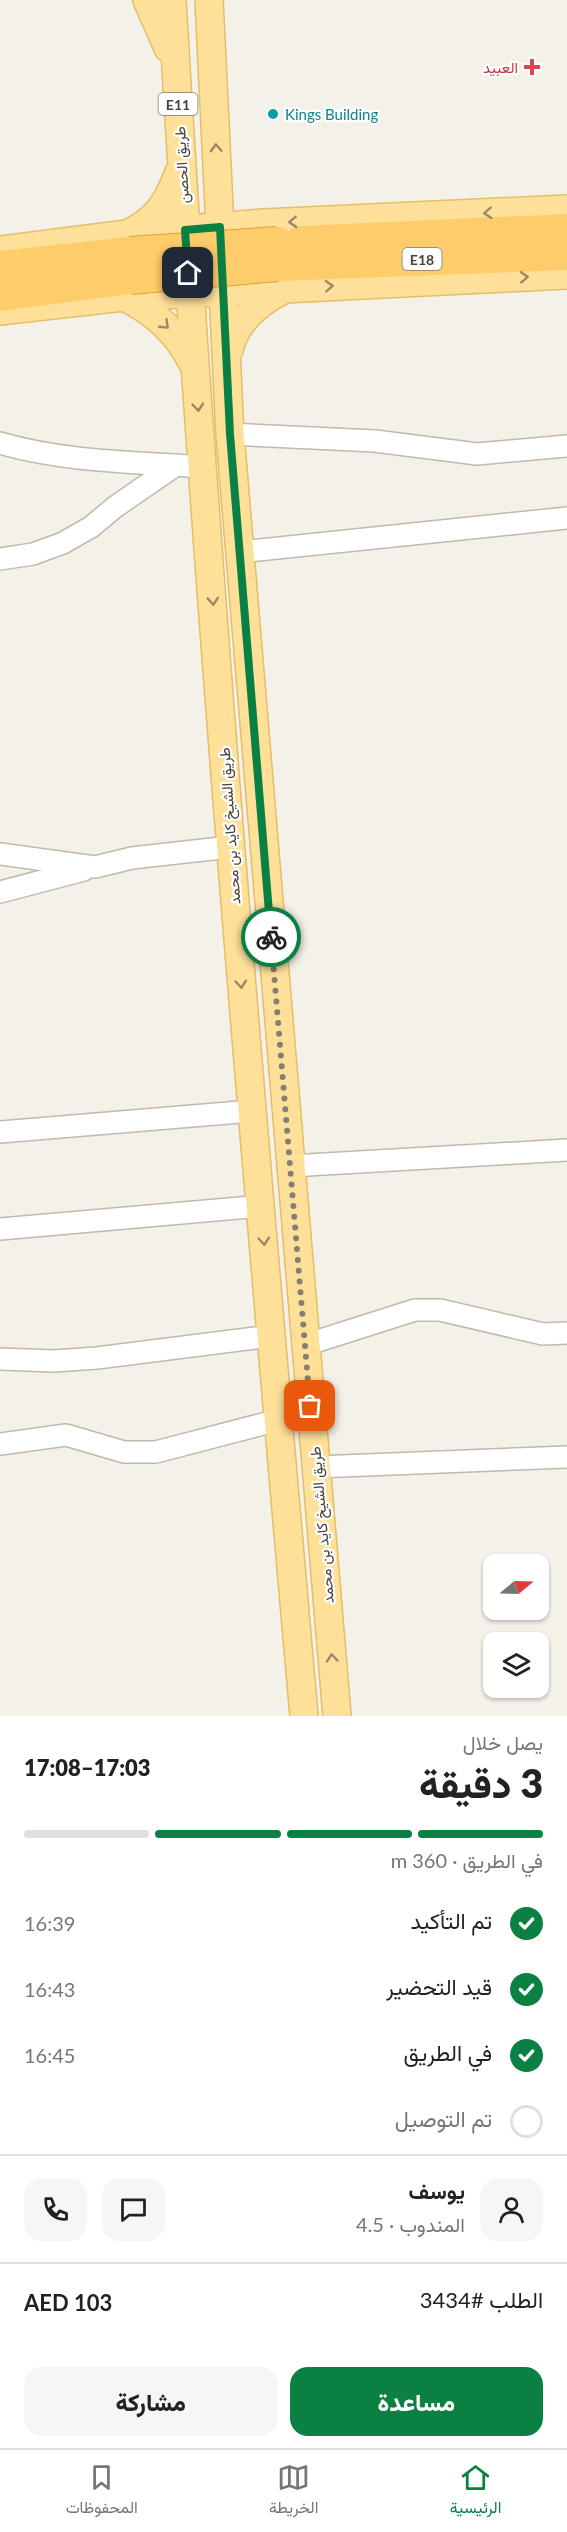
<!DOCTYPE html>
<html lang="ar">
<head>
<meta charset="utf-8">
<style>
	:root { --surface:#fff; --page:#f6f6f6; --text:#222; --muted:#767676; --line:#e0e0e0; --accent:#0b8043 }
	body { margin:0; font-family:Lato,Vazirmatn,sans-serif; background:var(--page); color:var(--text); direction:rtl; height:100vh; display:flex; flex-direction:column; font-size:22px; white-space:nowrap }
	* { box-sizing:border-box; margin:0 }
	p { font-size:20px; color:var(--muted) }
	.icon { flex:none; width:33px; height:33px; fill:none; stroke:currentColor; stroke-width:2; stroke-linecap:round; stroke-linejoin:round }
	.map { position:relative; height:1716px; overflow:hidden; direction:ltr }
	.drawer { display:flex; flex-direction:column; background:var(--surface); flex:1 }
	.drawer>* { flex:none }
	.needle { width:39px; rotate:71deg }
	.buttons { position:absolute; left:483px; top:1554px; display:grid; gap:12px }
	.buttons a { display:grid; place-items:center; width:66px; height:66px; border-radius:12px; background:var(--surface); box-shadow:0 2px 4px #0004; font-size:30px }
	.pin { position:absolute; display:grid; place-items:center; width:51px; height:51px; color:#fff; margin:-26px; border-radius:12px; box-shadow:0 3px 9px #0006 }
	.courier { position:absolute; display:grid; place-items:center; width:60px; height:60px; margin:-30px; border:4px solid #0b8043; border-radius:50%; background:#fff; color:#222; box-shadow:0 2px 8px #0007 }
	.overview em { font-style:normal; font-weight:800 }
	.overview div { display:flex; flex-direction:column-reverse }
	.overview { display:flex; align-items:center; justify-content:space-between; height:102px; padding:0 24px }
	h1 { font-size:39px; font-weight:800; line-height:45px }
	.bar { display:grid; grid-template-columns:repeat(4,1fr); gap:9px 6px; align-content:center; height:72px; padding:0 24px }
	.bar i { height:8px; border-radius:4px; background:var(--line) }
	.bar .active { background:var(--accent) }
	.bar p { grid-column:span 4 }
	.line { display:flex; align-items:center; gap:15px; padding:0 24px; border-top:2px solid var(--line) }
	.line div { flex:1 }
	.round { display:grid; place-items:center; flex:none; width:63px; height:63px; border-radius:18px; background:var(--page) }
	ol { padding:0 24px; list-style:none }
	li { display:flex; align-items:center; gap:18px; height:66px }
	li p { margin-inline-start:auto }
	li .icon { padding:6px; border-radius:50%; background:var(--accent); color:#fff; stroke-width:4 }
	li:last-child { color:var(--muted) }
	li i { width:33px; height:33px; border:3px solid var(--line); border-radius:50% }
	.primary-button { display:flex; gap:12px; margin-top:auto; padding:12px 24px }
	.primary-button a { flex:1; height:69px; border-radius:18px; background:var(--accent); color:#fff; font-size:24px; font-weight:800; line-height:69px; text-align:center }
	.primary-button a+a { background:var(--page); color:var(--text) }
	.menu { display:flex; justify-content:space-around; align-items:center; height:84px; border-top:2px solid var(--line); background:var(--surface); font-size:16px; color:var(--muted) }
	.menu a { display:grid; justify-items:center; gap:3px }
	.menu .active { color:var(--accent) }
	.map>svg:first-child { display:block }
	.lines { fill:none; stroke-linecap:round; stroke-linejoin:round }
	.minor-casing { stroke:#c0b9ac; stroke-width:24 }
	.major-casing { stroke:#e4be68; stroke-width:30 }
	.highway-casing { stroke:#dda03a; stroke-width:34 }
	.minor { stroke:#fff; stroke-width:21 }
	.major { stroke:#fee099; stroke-width:27 }
	.highway { stroke:#fdcc6b; stroke-width:32 }
	.highway-bridge-casing { stroke:#dda03a; stroke-width:34; stroke-linecap:butt }
	.highway-bridge { stroke:#fdcc6b; stroke-width:32 }
	.oneway { stroke:#9a8963 }
	.done { stroke:#847f75; stroke-width:6; stroke-dasharray:0 10.8 }
	.route { stroke:#0b8043; stroke-width:8 }
	.health-dot { fill:#e0444e; stroke:#fff; stroke-width:2 }
	.culture-dot { fill:#0f9aa8; stroke:#fff; stroke-width:2 }
	.labels { text-anchor:middle; dominant-baseline:central; stroke-width:4.5; stroke-linejoin:round; paint-order:stroke }
	.shield { fill:#fff; stroke:#7f7b73; stroke-width:1.5 }
	.shield-label { font-size:14px; font-weight:bold; fill:#484237 }
	.health-label { font-size:15px; fill:#be3a42; stroke:#fff; text-anchor:end }
	.culture-label { font-size:15px; fill:#0d838f; stroke:#fff; text-anchor:start }
	.street-label { font-size:15px; fill:#484237; stroke:#fff }
</style>
</head>
<body>
<div class="map">
<svg width="567" height="1716" viewBox="0 0 567 1716">
	<rect width="100%" height="100%" fill="#f4f1e9"/>
	<g class="lines">
		<defs>
			<g id="minor">
				<polyline points="230,434 375,441 477,454 567,446"/>
				<path d="M 0,443 C 65,462 136,462 203,467"/>
				<polyline points="240,552 567,518"/>
				<polyline points="0,559 33,554 63,543 91,527 115,507 176,465"/>
				<polyline points="0,854 95,867 132,858 230,847"/>
				<polyline points="0,892 84,870"/>
				<polyline points="0,1132 252,1111"/>
				<polyline points="290,1166 567,1150"/>
				<polyline points="0,1229 261,1206"/>
				<polyline points="305,1345 415,1310 440,1310 543,1334 567,1333"/>
				<polyline points="0,1359 54,1361 97,1358 271,1336"/>
				<polyline points="0,1444 66,1435 124,1452 156,1452 278,1420"/>
				<polyline points="316,1467 567,1457"/>
			</g>
			<g id="major">
				<polyline points="147,0 168,48"/>
				<path d="M 172,0 C 205,573 254,1145 304,1716"/>
				<polyline points="209,0 230,434 337,1716"/>
				<path d="M 127,234 C 157,220 168,202 179,172"/>
				<polyline points="0,250 127,234 264,223 567,209"/>
				<path d="M 124,297 C 155,312 177,332 192,362"/>
				<polyline points="0,311 123,297 567,275"/>
				<path d="M 229,350 C 236,321 257,303 283,290"/>
			</g>
			<g id="highway">
				<polyline points="301,242 567,230"/>
				<polyline points="277,265 567,254"/>
				<polyline points="0,267 130,253"/>
				<polyline points="0,295 131,278"/>
			</g>
		</defs>
		<use href="#minor" class="minor-casing"/>
		<use href="#major" class="major-casing"/>
		<use href="#highway" class="highway-casing"/>
		<use href="#minor" class="minor"/>
		<use href="#major" class="major"/>
		<use href="#highway" class="highway"/>
		<defs>
			<g id="highway-bridge">
				<polyline points="130,253 277,243"/>
				<polyline points="131,278 277,265"/>
			</g>
		</defs>
		<use href="#highway-bridge" class="highway-bridge-casing"/>
		<use href="#highway-bridge" class="highway-bridge"/>
	</g>
	<defs><path id="oneway-chevron" d="M-2-3.5L2.5 0L-2 3.5" fill="none" stroke-width="1.6" stroke-linecap="round" stroke-linejoin="round" transform="scale(1.5)"/></defs>
	<g class="oneway">
		<use href="#oneway-chevron" transform="translate(216 148) rotate(-93)"/>
		<use href="#oneway-chevron" transform="translate(488 213) rotate(177)"/>
		<use href="#oneway-chevron" transform="translate(293 222) rotate(177)"/>
		<use href="#oneway-chevron" transform="translate(524 277) rotate(-3)"/>
		<use href="#oneway-chevron" transform="translate(329 286) rotate(-3)"/>
		<use href="#oneway-chevron" transform="translate(165 325) rotate(44)"/>
		<use href="#oneway-chevron" transform="translate(198 407) rotate(85)"/>
		<use href="#oneway-chevron" transform="translate(213 601) rotate(86)"/>
		<use href="#oneway-chevron" transform="translate(241 984) rotate(85)"/>
		<use href="#oneway-chevron" transform="translate(264 1241) rotate(85)"/>
		<use href="#oneway-chevron" transform="translate(332 1658) rotate(-95)"/>
	</g>
	<g class="lines">
		<polyline class="done" points="271,937 310,1406"/>
		<polyline class="route" points="188,273 185,230 220,227 230,434 271,937"/>
	</g>
	<path class="health-dot" d="M529 58h6v6h6v6h-6v6h-6v-6h-6v-6h6z"/>
	<circle class="culture-dot" cx="273" cy="114" r="6"/>
	<g class="labels">
		<g class="shield">
			<rect x="158.5" y="93" width="39" height="22" rx="4.5"/>
			<rect x="402.5" y="248" width="39" height="22" rx="4.5"/>
		</g>
		<g class="shield-label">
			<text x="178" y="104">E11</text>
			<text x="422" y="259">E18</text>
		</g>
		<g class="health-label">
			<text x="518" y="67">العبيد</text>
		</g>
		<g class="culture-label">
			<text x="285" y="114">Kings Building</text>
		</g>
		<g class="street-label">
			<text transform="translate(181 165) rotate(-93)">طريق الحصن</text>
			<text transform="translate(229 826) rotate(-94)">طريق الشيخ كايد بن محمد</text>
			<text transform="translate(321 1525) rotate(-95)">طريق الشيخ كايد بن محمد</text>
		</g>
	</g>
</svg>
<div class="buttons">
<a><svg class="needle" viewBox="-14 -14 28 28"><path d="M0-13l5 13h-10z" fill="#e53935"/><path d="M0 13l5-13h-10z" fill="#767676"/></svg></a>
<a><svg class="icon" aria-label="layers" viewBox="0 0 24 24"><path d="M12 4l9 5-9 5-9-5zM3 14l9 5 9-5"/></svg></a>
</div>
<div class="pin" style="left:310px;top:1406px;background:#ea580c"><svg class="icon" aria-label="bag" viewBox="0 0 24 24"><path d="M5 8h14l-1 12H6zM9 8a3 3 0 0 1 6 0"/></svg></div>
<div class="pin" style="left:188px;top:273px;background:#1f2937"><svg class="icon" aria-label="home" viewBox="0 0 24 24"><path d="M3 11l9-7 9 7M6 9v11h12V9"/></svg></div>
<div class="courier" style="left:271px;top:937px"><svg class="icon" aria-label="bike" viewBox="0 0 24 24"><circle cx="6" cy="16" r="4"/><circle cx="18" cy="16" r="4"/><path d="M6 16l4-8h5l3 8M10 8l3 8H6M13 5h3"/></svg></div>
</div>
<section class="drawer">
<div class="overview"><div><h1>3 دقيقة</h1><p>يصل خلال</p></div><em>17:03–17:08</em></div>
<div class="bar"><i class="active"></i><i class="active"></i><i class="active"></i><i></i><p>في الطريق · 360 m</p></div>
<ol>
<li><svg class="icon" aria-label="check" viewBox="0 0 24 24"><path d="M5 12l5 5 9-10"/></svg>تم التأكيد<p>16:39</p></li>
<li><svg class="icon" aria-label="check" viewBox="0 0 24 24"><path d="M5 12l5 5 9-10"/></svg>قيد التحضير<p>16:43</p></li>
<li><svg class="icon" aria-label="check" viewBox="0 0 24 24"><path d="M5 12l5 5 9-10"/></svg>في الطريق<p>16:45</p></li>
<li><i></i>تم التوصيل</li>
</ol>
<div class="line" style="height:108px"><a class="round"><svg class="icon" aria-label="person" viewBox="0 0 24 24"><circle cx="12" cy="8" r="4"/><path d="M4 21q1-7 8-7t8 7"/></svg></a><div><b>يوسف</b><p>المندوب · 4.5</p></div><a class="round"><svg class="icon" aria-label="chat" viewBox="0 0 24 24"><path d="M4 5h16v11H9l-5 4z"/></svg></a><a class="round"><svg class="icon" aria-label="phone" viewBox="0 0 24 24"><path d="M5 4h4l2 5-3 2q2 4 5 5l2-3 5 2v4C11 20 4 13 5 4z"/></svg></a></div>
<div class="line" style="height:78px"><div>الطلب #3434</div><b>AED 103</b></div>
<div class="primary-button"><a>مساعدة</a><a>مشاركة</a></div>
</section>
<nav class="menu">
<a class="active"><svg class="icon" aria-label="home" viewBox="0 0 24 24"><path d="M3 11l9-7 9 7M6 9v11h12V9"/></svg>الرئيسية</a>
<a><svg class="icon" aria-label="map" viewBox="0 0 24 24"><path d="M3 6l6-2 6 2 6-2v14l-6 2-6-2-6 2zM9 4v14M15 6v14"/></svg>الخريطة</a>
<a><svg class="icon" aria-label="saved" viewBox="0 0 24 24"><path d="M7 4h10v16l-5-4-5 4z"/></svg>المحفوظات</a>
</nav>
</body>
</html>
